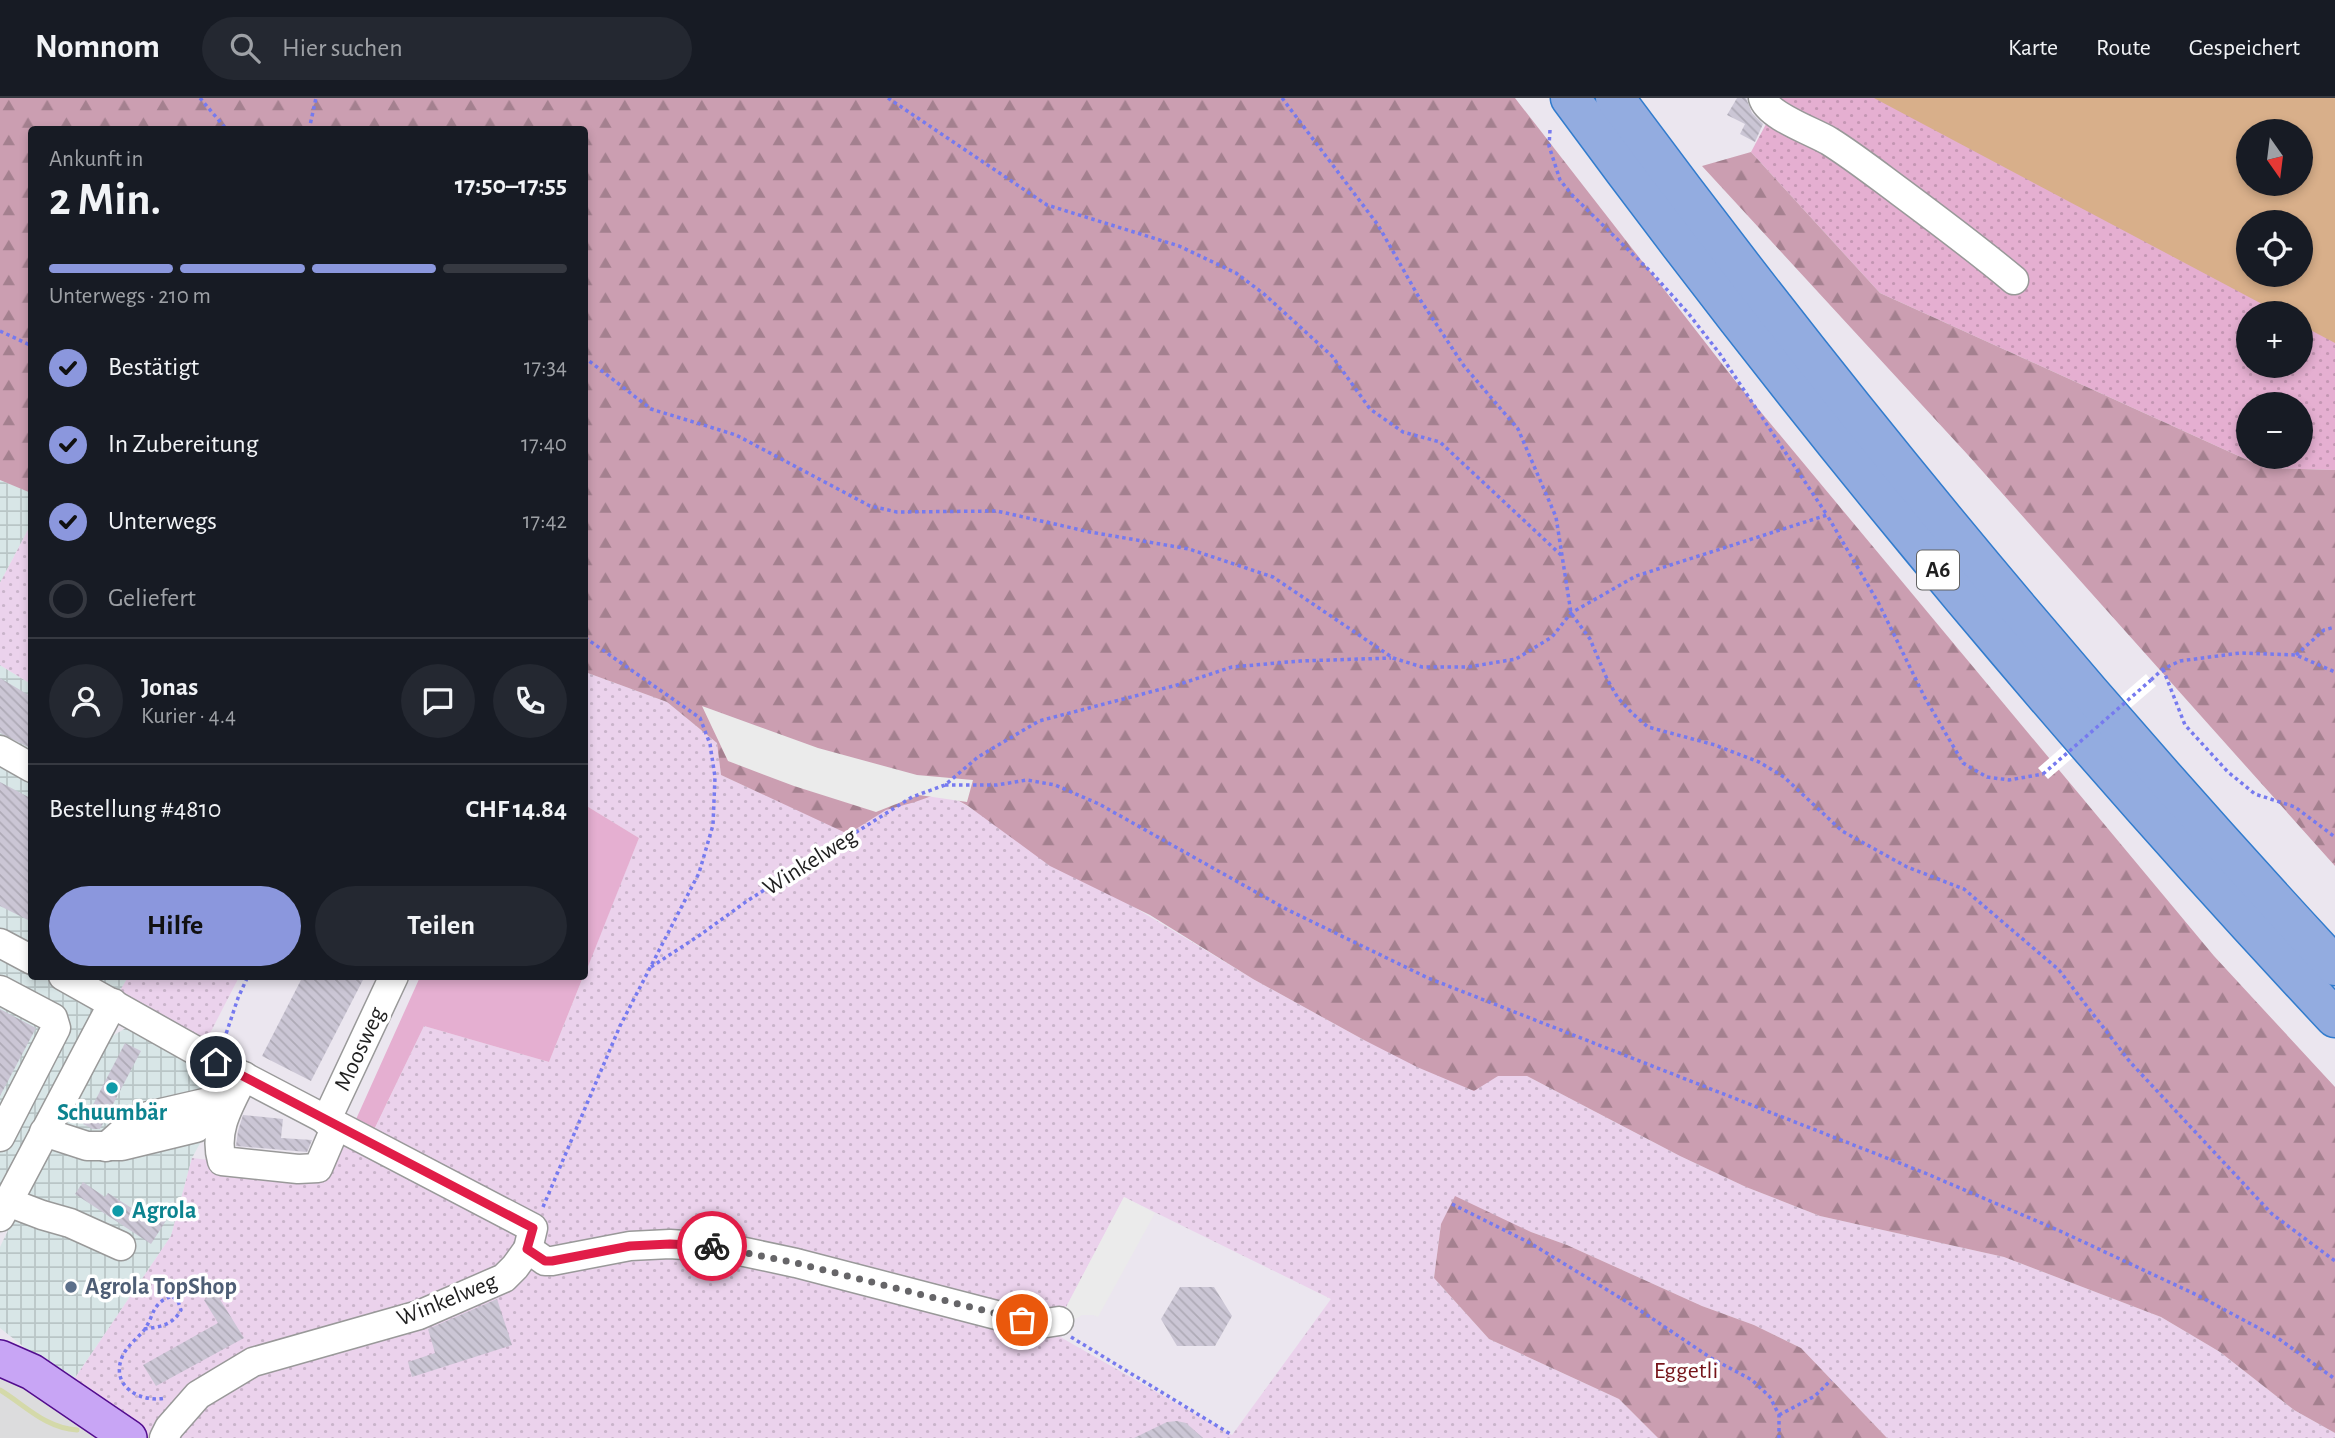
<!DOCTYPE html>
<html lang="de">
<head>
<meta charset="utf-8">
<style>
	:root { --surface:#171b24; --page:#242831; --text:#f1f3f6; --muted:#9ea1a6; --line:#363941; --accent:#8b97dd }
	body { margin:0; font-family:"Alegreya Sans",sans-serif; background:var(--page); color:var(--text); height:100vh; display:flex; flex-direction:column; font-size:26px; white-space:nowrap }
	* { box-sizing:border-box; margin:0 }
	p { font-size:23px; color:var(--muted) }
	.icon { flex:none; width:38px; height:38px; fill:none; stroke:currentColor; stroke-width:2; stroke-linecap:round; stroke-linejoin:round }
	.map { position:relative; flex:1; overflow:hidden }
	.drawer { position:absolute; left:28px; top:28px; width:560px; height:854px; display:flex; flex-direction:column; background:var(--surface); border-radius:7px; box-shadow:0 4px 10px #0003 }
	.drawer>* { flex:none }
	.needle { width:46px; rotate:166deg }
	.buttons { position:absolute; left:2236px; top:21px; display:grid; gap:14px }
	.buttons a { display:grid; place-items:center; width:77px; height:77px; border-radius:50%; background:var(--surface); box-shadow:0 4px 10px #0003; font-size:35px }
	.pin { position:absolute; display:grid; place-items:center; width:60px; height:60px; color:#fff; margin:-30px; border:4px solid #fff; border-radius:50%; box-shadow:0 2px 7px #0007 }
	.courier { position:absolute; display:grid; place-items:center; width:70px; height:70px; margin:-35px; border:5px solid #e11d48; border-radius:50%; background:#fff; color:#222; box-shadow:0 2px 9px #0007 }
	.head em { font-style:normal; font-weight:700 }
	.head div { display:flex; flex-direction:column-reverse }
	.head { display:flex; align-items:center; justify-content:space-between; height:119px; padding:0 21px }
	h1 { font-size:46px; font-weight:700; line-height:52px }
	.bar { display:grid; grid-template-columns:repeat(4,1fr); gap:10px 7px; align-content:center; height:84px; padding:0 21px }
	.bar i { height:9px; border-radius:5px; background:var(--line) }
	.bar .on { background:var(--accent) }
	.bar p { grid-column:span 4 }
	.line { display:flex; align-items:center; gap:18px; padding:0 21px; border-top:2px solid var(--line) }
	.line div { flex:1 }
	.round { display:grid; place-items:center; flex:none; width:74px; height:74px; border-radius:37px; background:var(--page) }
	ol { padding:0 21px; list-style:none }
	li { display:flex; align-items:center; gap:21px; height:77px }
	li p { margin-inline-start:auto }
	li .icon { padding:7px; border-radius:50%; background:var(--accent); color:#111; stroke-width:4 }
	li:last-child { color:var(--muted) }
	li i { width:38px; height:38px; border:4px solid var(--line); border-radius:50% }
	.button { display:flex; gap:14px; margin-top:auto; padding:14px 21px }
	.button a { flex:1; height:80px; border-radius:42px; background:var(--accent); color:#111; font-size:28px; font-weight:700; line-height:80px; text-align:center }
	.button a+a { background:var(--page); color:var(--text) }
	header { display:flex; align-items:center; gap:42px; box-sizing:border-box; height:98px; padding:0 35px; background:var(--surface); border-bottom:2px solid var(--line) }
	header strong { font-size:33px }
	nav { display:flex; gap:38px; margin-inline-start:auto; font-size:24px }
	.search { width:490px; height:63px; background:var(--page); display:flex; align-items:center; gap:18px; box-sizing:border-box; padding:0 24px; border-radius:38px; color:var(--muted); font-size:26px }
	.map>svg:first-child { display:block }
	.residential { fill:#dcdcdd }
	.industrial { fill:url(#industrial-grid) }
	.farmland { fill:url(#farmland-dots); fill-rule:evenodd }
	.grass { fill:url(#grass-dots); fill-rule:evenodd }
	.forest { fill:url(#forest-firs) }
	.garden { fill:#e5afd1 }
	.pitch { fill:#d8af8a; fill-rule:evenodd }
	.parking { fill:#ebebeb }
	.pier { fill:#fff }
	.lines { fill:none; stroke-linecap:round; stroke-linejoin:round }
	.stream { stroke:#d4d9a9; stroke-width:5 }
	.building { fill:url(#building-back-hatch) }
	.minor-casing { stroke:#999; stroke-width:31 }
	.major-casing { stroke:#520c8e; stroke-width:38 }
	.highway-casing { stroke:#327ccd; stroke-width:41 }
	.path { stroke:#767aef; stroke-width:3.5; stroke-dasharray:3.5 3.5; stroke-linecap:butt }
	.minor { stroke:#fff; stroke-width:28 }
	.major { stroke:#c8a5f5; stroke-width:35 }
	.highway { stroke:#93ace0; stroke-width:38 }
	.path-bridge { stroke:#767aef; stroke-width:3.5; stroke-dasharray:3.5 3.5; stroke-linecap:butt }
	.done { stroke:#666568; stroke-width:7; stroke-dasharray:0 12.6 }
	.route { stroke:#e11d48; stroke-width:9 }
	.culture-dot { fill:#0f9aa8; stroke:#fff; stroke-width:2.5 }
	.service-dot { fill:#5c6f8a; stroke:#fff; stroke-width:2.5 }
	.labels { text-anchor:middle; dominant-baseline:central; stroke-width:7; stroke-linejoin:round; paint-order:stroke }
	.shield { fill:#fff; stroke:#626262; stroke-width:2 }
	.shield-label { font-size:23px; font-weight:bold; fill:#1f1f1f }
	.street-label { font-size:24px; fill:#1f1f1f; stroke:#fff }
	.culture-label { font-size:24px; font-weight:bold; fill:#0d838f; stroke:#fff }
	.service-label { font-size:24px; font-weight:bold; fill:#4e5e75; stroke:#fff; text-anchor:start }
	.park-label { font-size:24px; fill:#751419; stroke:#fff }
</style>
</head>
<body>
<header>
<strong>Nomnom</strong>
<div class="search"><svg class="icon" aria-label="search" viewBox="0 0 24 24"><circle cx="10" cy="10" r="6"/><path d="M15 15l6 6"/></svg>Hier suchen</div>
<nav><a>Karte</a><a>Route</a><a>Gespeichert</a></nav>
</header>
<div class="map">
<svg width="2335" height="1340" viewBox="0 0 2335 1340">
	<defs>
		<pattern id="industrial-grid" width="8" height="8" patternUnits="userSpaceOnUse" patternTransform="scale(1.75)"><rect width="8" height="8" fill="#d8e6e7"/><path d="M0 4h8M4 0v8" fill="none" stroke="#b9c5c6"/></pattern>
		<pattern id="farmland-dots" width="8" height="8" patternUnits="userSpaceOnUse" patternTransform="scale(1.75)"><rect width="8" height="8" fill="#ebd2ec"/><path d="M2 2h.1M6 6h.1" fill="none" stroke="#c9b4ca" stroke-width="1.8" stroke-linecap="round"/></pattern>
		<pattern id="grass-dots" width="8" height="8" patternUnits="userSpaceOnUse" patternTransform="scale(1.75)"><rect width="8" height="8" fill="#e5afd1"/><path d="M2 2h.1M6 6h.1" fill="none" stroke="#c496b3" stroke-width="1.8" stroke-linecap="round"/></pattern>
		<pattern id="forest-firs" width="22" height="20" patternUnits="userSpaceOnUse" patternTransform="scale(1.75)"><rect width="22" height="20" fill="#cb9eb1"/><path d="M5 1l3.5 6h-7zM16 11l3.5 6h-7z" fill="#a4808f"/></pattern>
		<pattern id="building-back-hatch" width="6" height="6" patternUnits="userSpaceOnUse" patternTransform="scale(1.75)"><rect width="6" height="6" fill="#cbc6d5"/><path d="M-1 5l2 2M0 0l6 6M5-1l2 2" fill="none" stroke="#aeaab6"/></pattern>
	</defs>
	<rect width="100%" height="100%" fill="#ebe6ef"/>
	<polygon class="residential" points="0,1271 129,1340 0,1340"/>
	<g class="industrial">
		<polygon points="0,382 32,395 31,426 0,485"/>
		<polygon points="0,567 31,586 32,878 128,879 0,1119"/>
		<polygon points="126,930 146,930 235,981 192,1060 171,1138 71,1286 0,1230 0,1149 44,1057 109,940"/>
	</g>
	<g class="farmland">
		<polygon points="31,426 31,586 0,567 0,485"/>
		<path d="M 585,574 L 667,604 L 717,645 L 721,677 L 848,735 L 886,712 L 942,693 L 1253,881 L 1364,942 L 1498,978 L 1527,978 L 1680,1058 L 1746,1089 L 1820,1118 L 2004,1159 L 2161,1219 L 2220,1254 L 2294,1312 L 2335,1335 L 2335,1340 L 1887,1340 L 1801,1250 L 1754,1227 L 1702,1208 L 1567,1147 L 1531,1134 L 1441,1126 L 1434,1180 L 1489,1241 L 1619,1301 L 1658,1340 L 151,1340 L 71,1286 L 171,1138 L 192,1060 L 331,1076 L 347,1042 L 365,1051 L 424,928 L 549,964 L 639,740 L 585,707 ZM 1124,1099 L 1331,1201 L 1232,1337 L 1048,1232 L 1063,1215 Z"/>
		<polygon points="128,879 239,879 205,945 118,896"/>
	</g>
	<path class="grass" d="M 1780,0 L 2335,0 L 2335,372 L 2265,370 L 1880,195 L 1751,54 ZM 2249,33 L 2301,33 L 2301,86 L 2249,86 ZM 2249,124 L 2301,124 L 2301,177 L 2249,177 ZM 2249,215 L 2301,215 L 2301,268 L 2249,268 ZM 2249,306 L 2301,306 L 2301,359 L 2249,359 Z"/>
	<g class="forest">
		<polygon points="0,0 1515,0 1740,289 2214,858 2335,989 2335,1335 2294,1312 2220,1254 2161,1219 2004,1159 1820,1118 1746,1089 1680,1058 1527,978 1498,978 1474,993 1417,969 1364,942 1253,881 1150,817 1050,768 968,708 943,694 915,704 886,712 848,736 721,677 717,645 667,604 585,574 584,32 32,32 31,395 0,382"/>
		<polygon points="1751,54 1880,195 2265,370 2335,372 2335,768 1968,357 1702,68"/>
		<polygon points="1455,1098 1531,1134 1567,1147 1702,1208 1754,1227 1801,1250 1887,1340 1658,1340 1619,1301 1489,1241 1434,1180 1441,1126"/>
	</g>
	<g class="garden">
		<polygon points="585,707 639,740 585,876"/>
		<polygon points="420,879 583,879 549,964 424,928 371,1038 353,1028"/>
	</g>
	<path class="pitch" d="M 1874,0 L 2335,0 L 2335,245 L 2301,227 L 2301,215 L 2279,215 ZM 2249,33 L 2301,33 L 2301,86 L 2249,86 ZM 2249,124 L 2301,124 L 2301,177 L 2249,177 Z"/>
	<g class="parking">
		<polygon points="702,608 818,650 917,677 973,682 967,704 919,697 876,714 794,688 728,663"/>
		<polygon points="1124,1099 1155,1115 1098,1219 1093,1217 1082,1217 1066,1227 1063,1215"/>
	</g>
	<polygon class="pier" points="2146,576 2156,588 2048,681 2038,670"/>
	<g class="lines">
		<path class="stream" d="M 0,1292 C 25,1307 45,1330 77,1332"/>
	</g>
	<g class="building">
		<polygon points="1737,0 1746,0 1752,15 1763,26 1755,44 1740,36 1745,26 1727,17"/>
		<polygon points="0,580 32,599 32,651 0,635"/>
		<polygon points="0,684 32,701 32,824 0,808"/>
		<polygon points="303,878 365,878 311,983 262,958"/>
		<polygon points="0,911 36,930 0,998"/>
		<polygon points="125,945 141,953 100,1031 93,1031 83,1026"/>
		<polygon points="243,1017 283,1021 281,1040 312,1042 307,1054 236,1048 238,1033"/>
		<polygon points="83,1084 105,1099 108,1095 144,1118 152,1106 169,1118 151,1146 75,1096"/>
		<polygon points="1180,1189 1214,1189 1232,1218 1215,1248 1177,1248 1161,1221"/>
		<polygon points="216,1195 244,1240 156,1288 143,1267 218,1225 204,1202"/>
		<polygon points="497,1201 512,1247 412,1279 408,1264 435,1255 428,1231"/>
		<polygon points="1177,1323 1186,1325 1203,1340 1134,1340 1167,1324"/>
	</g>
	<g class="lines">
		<defs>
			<g id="minor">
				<path d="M 1763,0 C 1768,18 1812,33 1829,43 C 1853,58 1876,76 1899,93 C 1938,122 1977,151 2014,182"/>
				<polyline points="0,652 32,670"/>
				<polyline points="0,845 32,862"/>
				<polyline points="63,878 216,964 533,1130 528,1151 515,1169 504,1180 419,1217 253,1264 198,1297 169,1330 164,1340"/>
				<polyline points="0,892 53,920 56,930 0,1039"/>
				<path d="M 244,978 C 230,1006 213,1032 222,1063 L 298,1071 L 318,1070 L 336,1028"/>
				<polyline points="326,1023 394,878"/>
				<polyline points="44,1034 87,1048 122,1048 196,1030 207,1019 213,1003"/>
				<path d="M 106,1049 C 121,1036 129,1027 148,1018 L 213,1003 L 222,993"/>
				<polyline points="8,1104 42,1117 70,1125 121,1148"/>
				<polyline points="0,1119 113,905"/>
				<polyline points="528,1151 545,1163 552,1163 630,1148 670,1146 726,1150 796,1165 1004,1219 1040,1226 1059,1223"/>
			</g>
			<polyline id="major" points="0,1260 32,1274 129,1340"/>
			<g id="highway">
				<path d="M 1570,0 C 1807,322 2062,629 2335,920"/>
				<path d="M 1615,0 C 1839,303 2079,592 2335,868"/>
			</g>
		</defs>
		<use href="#minor" class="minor-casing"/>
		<use href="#major" class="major-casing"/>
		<use href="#highway" class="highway-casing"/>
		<g class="path">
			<polyline points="200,0 227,32"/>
			<polyline points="888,0 1047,107 1179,148 1236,175 1264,196 1332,258 1370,311 1403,334 1440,344 1561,457"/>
			<polyline points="1282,0 1378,127 1421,203 1464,268 1518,331 1556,419 1571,515 1590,541 1607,581 1618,600 1633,616 1648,629 1715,647 1759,664 1784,679 1842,733 1907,769 1964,791 2059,872 2130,964 2272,1116 2335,1163"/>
			<polyline points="309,32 316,0"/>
			<polyline points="1550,32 1549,48 1560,82 1573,98 1652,175 1688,215 1720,256 1827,417"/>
			<polyline points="0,233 32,248"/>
			<polyline points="584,259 651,311 736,337 870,408 897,414 997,413 1090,434 1189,451 1273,479 1393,560 1422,569 1468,569 1516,561 1552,539 1571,515 1636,478 1827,417 1879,506 1925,600 1963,665 1987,679 2009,682 2043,676"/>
			<polyline points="2296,557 2324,532 2335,529"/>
			<polyline points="2163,571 2185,627 2228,674 2255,696 2295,709 2335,739"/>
			<polyline points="2151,582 2163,571 2180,563 2240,555 2296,557 2335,574"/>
			<polyline points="945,687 997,687 1027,682 1055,687 1099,706 1286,811 1428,880 1925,1075 2060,1133 2197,1197 2279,1241 2335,1281"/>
			<polyline points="651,869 700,837 747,803 912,699 945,687 978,659 1039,623 1177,587 1232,569 1300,563 1391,560"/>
			<polyline points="224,942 238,900 248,878"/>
			<polyline points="1452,1106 1530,1145 1632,1207 1711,1260 1752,1282 1770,1299 1779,1317 1779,1340"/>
			<polyline points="543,1109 620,928 699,775 713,727 715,679 710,646 700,620 584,539"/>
			<path d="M 144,1231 C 160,1229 173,1227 181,1212 L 178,1203 L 172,1198 C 152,1205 155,1215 145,1231 C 137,1241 125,1249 121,1262 C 112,1290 142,1305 166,1300"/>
			<polyline points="1071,1239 1232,1337"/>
			<polyline points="1779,1317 1815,1298 1831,1282"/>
		</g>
		<use href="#minor" class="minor"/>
		<use href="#major" class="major"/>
		<use href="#highway" class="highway"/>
		<polyline class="path-bridge" points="2043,676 2151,582"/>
	</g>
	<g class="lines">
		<polyline class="done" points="712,1148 796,1165 1022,1222"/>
		<polyline class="route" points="216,964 533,1130 527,1151 545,1163 552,1163 630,1148 670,1146 712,1148"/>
	</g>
	<g class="culture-dot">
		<circle cx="112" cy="990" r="7"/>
		<circle cx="118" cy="1113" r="7"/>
	</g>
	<circle class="service-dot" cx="71" cy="1189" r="7"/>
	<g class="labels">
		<rect class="shield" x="1917" y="452.5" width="42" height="39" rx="5"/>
		<g class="shield-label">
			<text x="1938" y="472">A6</text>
		</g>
		<g class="street-label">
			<text transform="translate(810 764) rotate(-32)">Winkelweg</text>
			<text transform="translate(360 951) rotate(-65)">Moosweg</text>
			<text transform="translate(447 1202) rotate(-22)">Winkelweg</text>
		</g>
		<g class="culture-label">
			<text x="112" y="1015">Schuumbär</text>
			<text x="132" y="1113" text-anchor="start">Agrola</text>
		</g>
		<g class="service-label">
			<text x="85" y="1189">Agrola TopShop</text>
		</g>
		<g class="park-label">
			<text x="1686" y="1273">Eggetli</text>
		</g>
	</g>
</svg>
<div class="buttons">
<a><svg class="needle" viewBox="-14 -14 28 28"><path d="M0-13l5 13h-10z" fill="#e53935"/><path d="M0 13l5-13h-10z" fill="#9ea1a6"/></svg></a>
<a><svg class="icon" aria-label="locate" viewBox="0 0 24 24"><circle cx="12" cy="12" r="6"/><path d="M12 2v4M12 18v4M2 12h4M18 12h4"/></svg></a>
<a>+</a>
<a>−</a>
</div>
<div class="pin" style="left:1022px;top:1222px;background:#ea580c"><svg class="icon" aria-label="bag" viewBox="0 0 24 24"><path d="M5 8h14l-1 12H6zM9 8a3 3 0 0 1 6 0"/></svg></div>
<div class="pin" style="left:216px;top:964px;background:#1f2937"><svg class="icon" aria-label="home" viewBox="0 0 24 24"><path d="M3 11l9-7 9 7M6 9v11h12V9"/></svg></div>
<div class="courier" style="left:712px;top:1148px"><svg class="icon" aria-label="bike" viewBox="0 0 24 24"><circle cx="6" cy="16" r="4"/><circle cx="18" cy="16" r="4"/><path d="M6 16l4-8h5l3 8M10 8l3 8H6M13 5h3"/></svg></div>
<section class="drawer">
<div class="head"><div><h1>2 Min.</h1><p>Ankunft in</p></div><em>17:50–17:55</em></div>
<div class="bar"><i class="on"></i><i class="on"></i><i class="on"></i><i></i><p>Unterwegs · 210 m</p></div>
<ol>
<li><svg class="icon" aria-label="check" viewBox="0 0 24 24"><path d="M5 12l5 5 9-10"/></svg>Bestätigt<p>17:34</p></li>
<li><svg class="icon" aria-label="check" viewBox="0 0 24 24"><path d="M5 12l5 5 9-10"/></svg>In Zubereitung<p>17:40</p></li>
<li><svg class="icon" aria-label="check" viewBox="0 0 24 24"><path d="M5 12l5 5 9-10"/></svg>Unterwegs<p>17:42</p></li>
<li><i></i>Geliefert</li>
</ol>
<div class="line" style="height:126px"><a class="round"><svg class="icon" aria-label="person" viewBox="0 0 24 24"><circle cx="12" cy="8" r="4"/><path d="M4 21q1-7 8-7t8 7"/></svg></a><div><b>Jonas</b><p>Kurier · 4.4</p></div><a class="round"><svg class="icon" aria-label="chat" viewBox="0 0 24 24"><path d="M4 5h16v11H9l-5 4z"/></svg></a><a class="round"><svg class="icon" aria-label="phone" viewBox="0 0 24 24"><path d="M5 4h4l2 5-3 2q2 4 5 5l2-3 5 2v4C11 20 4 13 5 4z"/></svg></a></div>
<div class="line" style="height:91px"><div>Bestellung #4810</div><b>CHF 14.84</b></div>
<div class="button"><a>Hilfe</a><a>Teilen</a></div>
</section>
</div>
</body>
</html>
